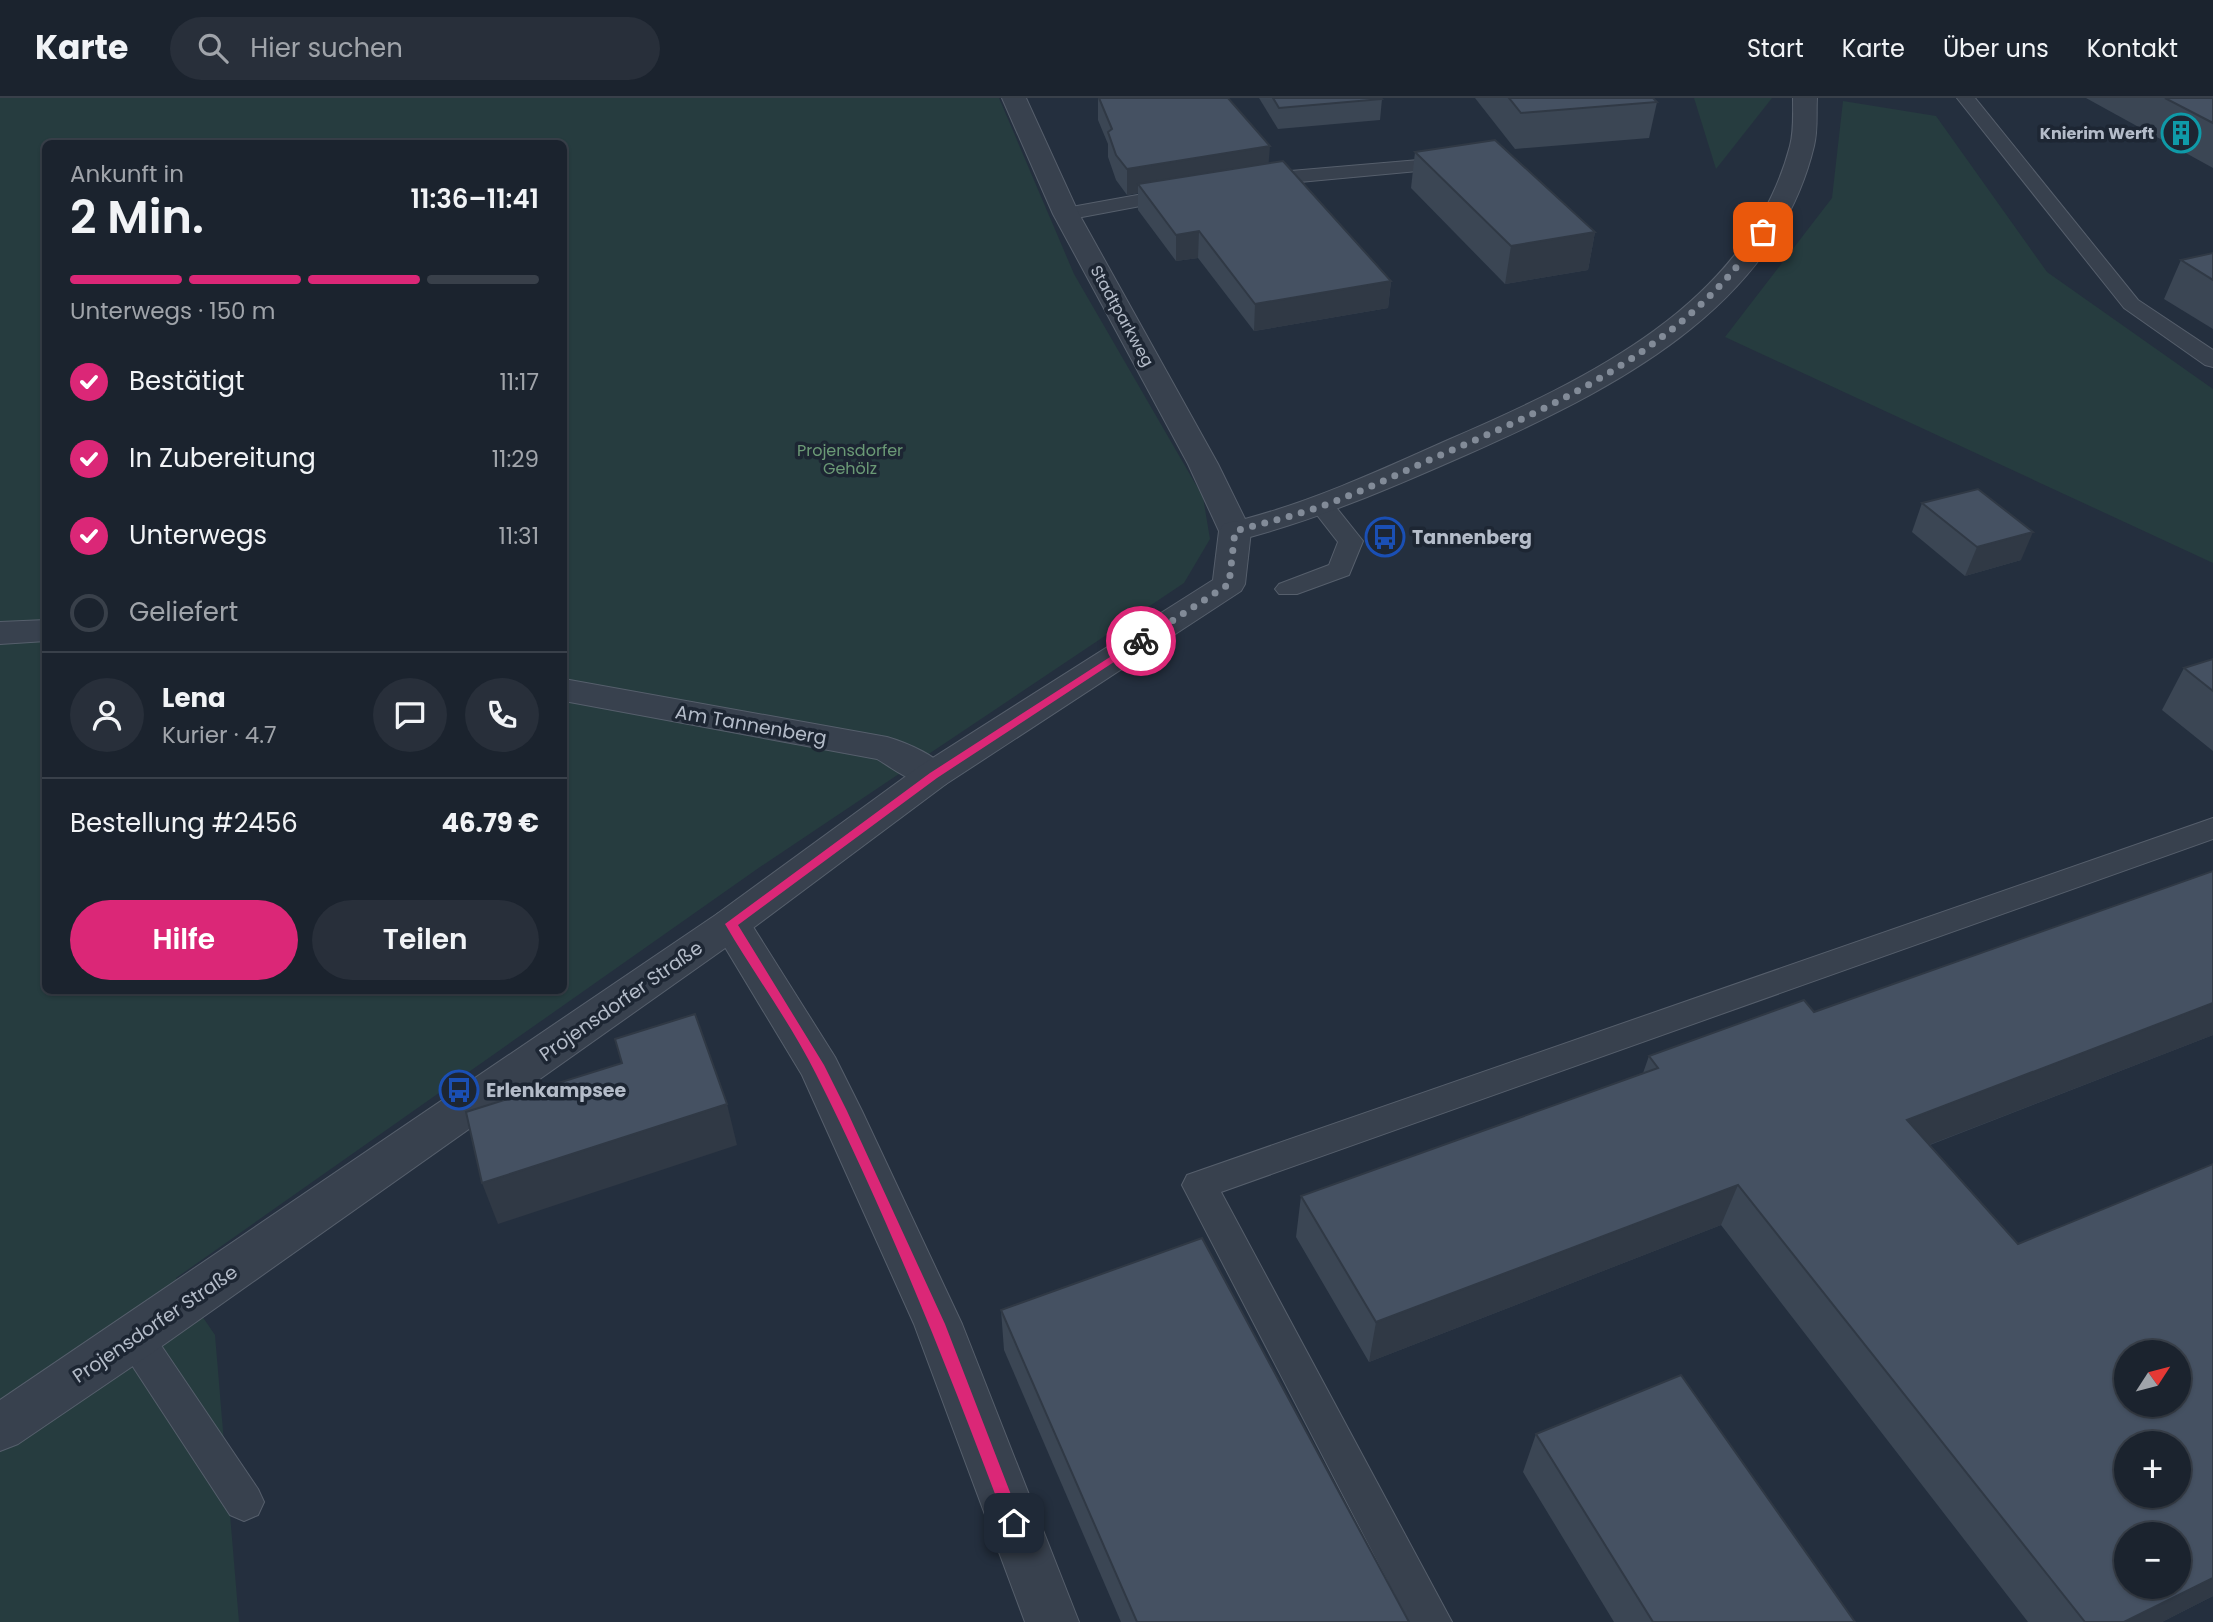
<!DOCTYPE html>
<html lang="de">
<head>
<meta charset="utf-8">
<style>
	:root { --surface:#1b232e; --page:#282f3a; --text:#f1f3f6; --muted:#a0a4aa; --line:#39404a; --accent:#db2777 }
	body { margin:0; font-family:Poppins,sans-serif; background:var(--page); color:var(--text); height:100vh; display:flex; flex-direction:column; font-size:26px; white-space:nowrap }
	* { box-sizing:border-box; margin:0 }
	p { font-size:23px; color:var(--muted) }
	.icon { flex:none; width:38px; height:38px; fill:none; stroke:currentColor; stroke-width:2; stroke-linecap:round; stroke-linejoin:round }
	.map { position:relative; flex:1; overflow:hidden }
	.sheet { position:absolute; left:42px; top:42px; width:525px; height:854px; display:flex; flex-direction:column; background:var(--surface); border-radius:10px; box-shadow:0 2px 5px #0004,0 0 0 2px var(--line) }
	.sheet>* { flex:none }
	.needle { width:46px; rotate:54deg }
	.controls { position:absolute; left:2114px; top:1242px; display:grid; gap:14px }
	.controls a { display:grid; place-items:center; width:77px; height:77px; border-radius:50%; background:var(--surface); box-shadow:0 2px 5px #0004,0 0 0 2px var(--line); font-size:35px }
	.pin { position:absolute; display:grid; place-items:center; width:60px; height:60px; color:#fff; margin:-30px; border-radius:14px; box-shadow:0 4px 10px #0006 }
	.courier { position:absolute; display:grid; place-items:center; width:70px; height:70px; margin:-35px; border:5px solid #db2777; border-radius:50%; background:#fff; color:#222; box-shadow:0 2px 9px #0007 }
	.head em { font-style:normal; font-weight:600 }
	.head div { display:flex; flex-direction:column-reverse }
	.head { display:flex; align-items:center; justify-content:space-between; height:119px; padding:0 28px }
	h1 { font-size:46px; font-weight:600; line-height:52px }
	.bar { display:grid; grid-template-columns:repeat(4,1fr); gap:10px 7px; align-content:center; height:84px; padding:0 28px }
	.bar i { height:9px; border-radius:5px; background:var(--line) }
	.bar .selected { background:var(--accent) }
	.bar p { grid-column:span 4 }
	.line { display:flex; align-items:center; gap:18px; padding:0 28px; border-top:2px solid var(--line) }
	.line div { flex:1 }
	.round { display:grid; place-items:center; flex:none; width:74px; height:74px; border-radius:37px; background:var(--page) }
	ol { padding:0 28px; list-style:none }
	li { display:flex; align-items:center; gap:21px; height:77px }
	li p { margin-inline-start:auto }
	li .icon { padding:7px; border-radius:50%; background:var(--accent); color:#fff; stroke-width:4 }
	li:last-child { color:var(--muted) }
	li i { width:38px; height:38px; border:4px solid var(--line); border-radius:50% }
	.cta { display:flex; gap:14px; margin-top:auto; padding:14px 28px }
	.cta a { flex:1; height:80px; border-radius:42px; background:var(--accent); color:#fff; font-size:28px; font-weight:600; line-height:80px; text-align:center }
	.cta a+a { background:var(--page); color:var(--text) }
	header { display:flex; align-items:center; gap:42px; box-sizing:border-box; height:98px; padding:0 35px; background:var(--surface); border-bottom:2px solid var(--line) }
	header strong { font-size:33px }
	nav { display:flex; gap:38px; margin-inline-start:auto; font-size:24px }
	.search { width:490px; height:63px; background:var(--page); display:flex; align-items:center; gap:18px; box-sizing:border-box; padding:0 24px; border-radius:38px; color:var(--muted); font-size:26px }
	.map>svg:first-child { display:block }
	.green { fill:#263c3f; fill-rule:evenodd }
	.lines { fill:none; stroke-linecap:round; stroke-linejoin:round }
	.service-casing { stroke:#565f6c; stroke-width:2 }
	.minor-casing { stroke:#565f6c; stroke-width:2 }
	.tertiary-casing { stroke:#565f6c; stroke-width:2 }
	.service { fill:#38414e; fill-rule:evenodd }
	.minor { fill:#38414e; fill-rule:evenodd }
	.tertiary { fill:#38414e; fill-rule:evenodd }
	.wall { fill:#3b4654 }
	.shaded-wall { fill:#303945 }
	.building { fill:#455162; stroke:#303945; stroke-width:2; fill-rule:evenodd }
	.route { fill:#db2777 }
	.done { stroke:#828b98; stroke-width:7; stroke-dasharray:0 12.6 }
	.labels { text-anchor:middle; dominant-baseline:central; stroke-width:7; stroke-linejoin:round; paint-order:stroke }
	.far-poi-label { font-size:16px; font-weight:bold; fill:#b4bcc9; stroke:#1d2633; text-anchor:end }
	.far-street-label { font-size:16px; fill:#b4bcc9; stroke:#1d2633 }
	.far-park-label { font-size:16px; fill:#6b9a76; stroke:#1d2633 }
	.poi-label { font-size:19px; font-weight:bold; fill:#b4bcc9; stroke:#1d2633; text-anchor:start }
	.street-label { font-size:19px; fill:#b4bcc9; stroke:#1d2633 }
</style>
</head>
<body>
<header>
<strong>Karte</strong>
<div class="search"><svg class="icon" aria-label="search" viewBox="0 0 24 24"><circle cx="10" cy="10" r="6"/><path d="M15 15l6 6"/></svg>Hier suchen</div>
<nav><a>Start</a><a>Karte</a><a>Über uns</a><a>Kontakt</a></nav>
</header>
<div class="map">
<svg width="2213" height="1524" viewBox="0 0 2213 1524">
	<rect width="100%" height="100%" fill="#242f3e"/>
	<g class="green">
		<path d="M 0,0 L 999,0 L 1074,176 L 1203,399 L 1210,441 L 1184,485 L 760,769 L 176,1180 L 215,1237 L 239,1524 L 0,1524 ZM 46,46 L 564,46 L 564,892 L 46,892 Z"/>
		<polygon points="1694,0 1772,0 1716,71"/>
		<polygon points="1843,3 1936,18 2047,174 2213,291 2213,465 1725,239 1832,100"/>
	</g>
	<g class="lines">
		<defs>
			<g id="service">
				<polygon points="1957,0 1975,0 2138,202 2213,252 2213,269 2205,267 2124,210"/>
				<polygon points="1454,59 1461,61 1463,65 1461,69 1256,88 1246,82 1256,76"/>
				<polygon points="1176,90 1186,96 1183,100 1066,122 1056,116 1066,110"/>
				<polygon points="1322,401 1331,403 1363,443 1349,477 1297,496 1279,496 1275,491 1279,486 1329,467 1338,444 1310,408 1313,403"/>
				<polygon points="2213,720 2213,741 1221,1094 1452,1524 1409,1524 1182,1087 1187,1077"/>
				<polygon points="135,1223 148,1228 258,1391 264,1404 258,1417 244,1423 230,1417 122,1252 116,1240 122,1228"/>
			</g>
			<g id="minor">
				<path d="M 1002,0 L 1026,0 L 1079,116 L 1218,366 L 1245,421 C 1316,402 1381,372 1448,342 C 1586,282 1748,207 1790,48 C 1794,33 1793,16 1793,0 L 1817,0 C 1816,15 1818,32 1814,48 C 1775,212 1609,293 1468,356 C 1391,390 1317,422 1235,443 L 1224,440 L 1219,433 L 1188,366 L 1053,116 Z"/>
				<polygon points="46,522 46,543 0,546 0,524"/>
				<path d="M 564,581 L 887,639 C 908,645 940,659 951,677 L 946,686 C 921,693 899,674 877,661 L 564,603 Z"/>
				<polygon points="731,811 745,816 835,959 862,1013 962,1226 1079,1524 1025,1524 914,1226 802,977 711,826 717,816"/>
			</g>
			<polygon id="tertiary" points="1235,423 1246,426 1251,433 1245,486 1241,493 946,686 745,836 152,1255 18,1346 0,1353 0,1302 717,816 920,668 1213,482 1219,433 1224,426"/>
		</defs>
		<use href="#service" class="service-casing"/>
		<use href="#minor" class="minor-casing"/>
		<use href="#tertiary" class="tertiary-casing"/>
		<use href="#service" class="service"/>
		<use href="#minor" class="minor"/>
		<use href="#tertiary" class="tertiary"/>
	</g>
	<g class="wall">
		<polygon points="1098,0 1228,0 1269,66 1391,183 1388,210 1254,233 1198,160 1176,163 1138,112 1138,95 1127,97 1116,82 1108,59 1108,46 1098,22"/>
		<polygon points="1259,0 1381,0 1382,1 1380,22 1278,31"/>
		<polygon points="1475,0 1653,0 1657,4 1649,40 1515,51"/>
		<polygon points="2086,0 2213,0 2213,70"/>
		<polygon points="1415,54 1595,134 1588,172 1505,186 1411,90"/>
		<polygon points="2213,155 2213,231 2164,201 2181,162"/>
		<polygon points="1922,405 2021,462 1965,478 1912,434"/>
		<polygon points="2213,561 2213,653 2162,612 2184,570"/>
		<polygon points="1814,914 2213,937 1930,1047 2213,1498 2162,1524 2028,1524 1721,1127 1369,1264 1296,1139 1301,1098 1643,975 1649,958"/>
		<polygon points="1001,1212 1409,1524 1121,1524 1004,1252"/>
		<polygon points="1536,1336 1855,1524 1614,1524 1523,1374"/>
	</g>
	<g class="shaded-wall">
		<polygon points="1270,48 1268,73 1138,86 1138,95 1127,97 1127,71"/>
		<polygon points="1199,133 1198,160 1176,163 1176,137"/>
		<polygon points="1595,134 1588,172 1505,186 1511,148"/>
		<polygon points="1391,183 1388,210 1254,233 1255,206"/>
		<polygon points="2033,434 2021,462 1965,478 1977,449"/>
		<polygon points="2213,905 2213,937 1887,1063 1907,1022"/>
		<polygon points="727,1006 737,1047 498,1126 482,1085"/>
		<polygon points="1738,1087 1721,1127 1369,1264 1376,1224"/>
		<polygon points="2213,1480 2213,1498 2162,1524 2124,1524"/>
	</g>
	<g class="building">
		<polygon points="1099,0 1228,0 1270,48 1127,71 1116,57 1108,34 1112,31"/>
		<polygon points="1273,0 1381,0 1382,1 1279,10"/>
		<polygon points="1509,0 1653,0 1657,4 1521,15"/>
		<polygon points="2165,0 2213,0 2213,25"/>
		<polygon points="1495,42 1595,134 1511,148 1415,54"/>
		<polygon points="1283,63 1391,183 1255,206 1199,133 1176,137 1138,86"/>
		<polygon points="2213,155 2213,182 2181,162"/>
		<polygon points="1978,391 2033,434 1977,449 1922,405"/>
		<polygon points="2213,561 2213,593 2184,570"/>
		<path d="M 2213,773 L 2213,905 L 1907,1022 L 2018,1146 L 2213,1066 L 2213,1480 L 2124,1524 L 2085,1524 L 1738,1087 L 1376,1224 L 1301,1098 L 1658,970 L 1649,958 L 1804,902 L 1814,914 ZM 2126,1255 L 2179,1255 L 2179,1307 L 2126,1307 ZM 2126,1346 L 2179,1346 L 2179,1398 L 2126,1398 ZM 2126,1437 L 2179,1437 L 2179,1489 L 2126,1489 Z"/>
		<polygon points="695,916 727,1006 482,1085 466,1014 622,965 615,941"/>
		<polygon points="1202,1140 1409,1524 1137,1524 1001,1212"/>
		<polygon points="1681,1277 1855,1524 1653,1524 1536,1336"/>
	</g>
	<path class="route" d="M 1138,541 L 1146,543 L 937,680 L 738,827 L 824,967 L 847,1013 L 945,1226 L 1022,1425 L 1014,1432 L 1006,1425 C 949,1273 889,1121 816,976 C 790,924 754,876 725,826 L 930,675 Z"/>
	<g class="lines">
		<path class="done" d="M 1141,543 L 1229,486 L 1235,433 C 1264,425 1294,418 1322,408 C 1364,393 1404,373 1445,355 C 1565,304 1688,246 1763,134"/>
	</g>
	<defs>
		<symbol id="building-ring" viewBox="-11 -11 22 22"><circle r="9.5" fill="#1d2633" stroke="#0f9aa8" stroke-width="1.5"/><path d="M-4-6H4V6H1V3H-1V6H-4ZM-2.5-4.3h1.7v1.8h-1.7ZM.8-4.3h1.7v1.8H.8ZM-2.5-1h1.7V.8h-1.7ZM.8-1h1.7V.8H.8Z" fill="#0f9aa8"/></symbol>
		<symbol id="bus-ring" viewBox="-11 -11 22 22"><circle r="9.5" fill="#1d2633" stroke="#1a4fb4" stroke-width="1.5"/><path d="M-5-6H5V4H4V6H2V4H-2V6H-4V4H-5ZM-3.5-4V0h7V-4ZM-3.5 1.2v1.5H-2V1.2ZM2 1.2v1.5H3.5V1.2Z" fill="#1a4fb4"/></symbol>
	</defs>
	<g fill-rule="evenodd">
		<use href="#building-ring" x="2159" y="13" width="44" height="44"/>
		<use href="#bus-ring" x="1363" y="417" width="44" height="44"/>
		<use href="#bus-ring" x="437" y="970" width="44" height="44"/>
	</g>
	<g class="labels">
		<g class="far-poi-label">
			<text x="2154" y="35">Knierim Werft</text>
		</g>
		<g class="far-street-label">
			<text transform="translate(1122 218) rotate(61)">Stadtparkweg</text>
		</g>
		<g class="far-park-label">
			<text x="850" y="352">Projensdorfer<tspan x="850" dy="18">Gehölz</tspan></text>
		</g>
		<g class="poi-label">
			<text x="1412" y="439">Tannenberg</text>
			<text x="486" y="992">Erlenkampsee</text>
		</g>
		<g class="street-label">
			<text transform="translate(751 627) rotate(10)">Am Tannenberg</text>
			<text transform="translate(621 903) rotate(-35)">Projensdorfer Straße</text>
			<text transform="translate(155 1226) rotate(-34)">Projensdorfer Straße</text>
		</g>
	</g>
</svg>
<div class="controls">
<a><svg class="needle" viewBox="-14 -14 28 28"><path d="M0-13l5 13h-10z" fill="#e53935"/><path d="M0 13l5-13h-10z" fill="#a0a4aa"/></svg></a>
<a>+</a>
<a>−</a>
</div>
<div class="pin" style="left:1763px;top:134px;background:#ea580c"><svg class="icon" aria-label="bag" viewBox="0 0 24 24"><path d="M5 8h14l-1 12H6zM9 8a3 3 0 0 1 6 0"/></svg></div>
<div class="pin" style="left:1014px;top:1425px;background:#1f2937"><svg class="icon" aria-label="home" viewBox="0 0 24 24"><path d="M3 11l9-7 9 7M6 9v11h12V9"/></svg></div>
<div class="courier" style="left:1141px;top:543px"><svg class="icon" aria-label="bike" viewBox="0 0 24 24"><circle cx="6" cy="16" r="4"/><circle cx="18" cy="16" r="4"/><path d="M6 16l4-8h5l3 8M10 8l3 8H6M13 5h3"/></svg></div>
<section class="sheet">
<div class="head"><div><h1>2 Min.</h1><p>Ankunft in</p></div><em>11:36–11:41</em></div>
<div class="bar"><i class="selected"></i><i class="selected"></i><i class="selected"></i><i></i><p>Unterwegs · 150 m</p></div>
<ol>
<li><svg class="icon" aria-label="check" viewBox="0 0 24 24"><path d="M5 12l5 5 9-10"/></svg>Bestätigt<p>11:17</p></li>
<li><svg class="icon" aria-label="check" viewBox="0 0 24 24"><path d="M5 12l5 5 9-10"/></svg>In Zubereitung<p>11:29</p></li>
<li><svg class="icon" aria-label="check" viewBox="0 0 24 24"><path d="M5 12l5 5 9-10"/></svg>Unterwegs<p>11:31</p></li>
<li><i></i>Geliefert</li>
</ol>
<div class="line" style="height:126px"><a class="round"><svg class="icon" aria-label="person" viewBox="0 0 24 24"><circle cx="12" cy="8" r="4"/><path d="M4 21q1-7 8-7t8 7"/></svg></a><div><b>Lena</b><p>Kurier · 4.7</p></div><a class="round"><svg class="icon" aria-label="chat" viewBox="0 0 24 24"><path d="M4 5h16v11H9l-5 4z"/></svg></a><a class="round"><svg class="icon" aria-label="phone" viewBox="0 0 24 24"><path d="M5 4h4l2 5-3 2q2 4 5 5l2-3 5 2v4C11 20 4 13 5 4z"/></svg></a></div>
<div class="line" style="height:91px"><div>Bestellung #2456</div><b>46.79 €</b></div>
<div class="cta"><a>Hilfe</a><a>Teilen</a></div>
</section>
</div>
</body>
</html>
